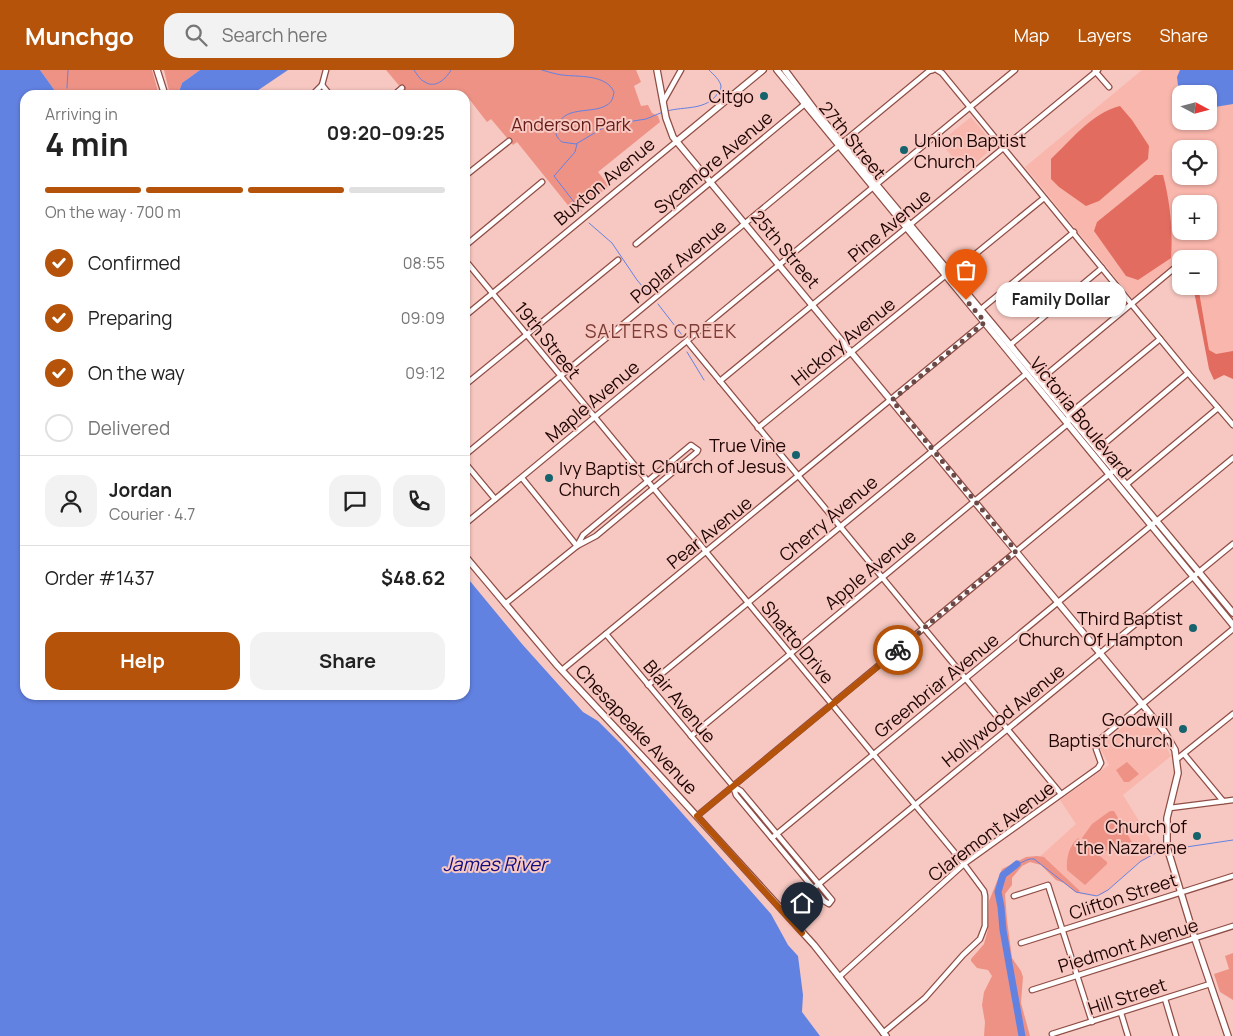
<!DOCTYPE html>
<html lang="en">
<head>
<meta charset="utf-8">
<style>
	:root { --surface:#fff; --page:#f2f2f2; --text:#222; --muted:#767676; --line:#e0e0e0; --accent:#b45309 }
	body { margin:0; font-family:Manrope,sans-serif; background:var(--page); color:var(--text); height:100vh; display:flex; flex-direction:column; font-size:19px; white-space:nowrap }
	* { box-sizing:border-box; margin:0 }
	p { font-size:16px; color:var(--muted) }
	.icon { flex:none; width:28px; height:28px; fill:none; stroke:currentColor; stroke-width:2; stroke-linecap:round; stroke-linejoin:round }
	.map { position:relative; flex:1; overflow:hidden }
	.panel { position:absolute; left:20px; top:20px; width:450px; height:610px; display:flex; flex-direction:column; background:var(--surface); border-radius:15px; box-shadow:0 1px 4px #0004 }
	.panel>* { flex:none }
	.needle { width:32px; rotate:97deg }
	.buttons { position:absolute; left:1172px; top:15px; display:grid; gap:10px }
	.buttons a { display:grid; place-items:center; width:45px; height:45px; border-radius:10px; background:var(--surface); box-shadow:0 1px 4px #0004; font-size:25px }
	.pin { position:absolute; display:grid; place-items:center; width:42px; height:42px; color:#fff; margin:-51px -21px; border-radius:50% 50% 50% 0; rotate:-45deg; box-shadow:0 0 5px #0007 }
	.pin .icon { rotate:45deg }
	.courier { position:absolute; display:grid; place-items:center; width:50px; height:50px; margin:-25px; border:4px solid #b45309; border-radius:50%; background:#fff; color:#222; box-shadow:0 1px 6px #0007 }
	.bubble { position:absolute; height:35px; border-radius:15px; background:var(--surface); box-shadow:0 1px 4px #0004; font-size:16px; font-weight:700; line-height:35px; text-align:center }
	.head em { font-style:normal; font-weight:700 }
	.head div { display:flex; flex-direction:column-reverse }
	.head { display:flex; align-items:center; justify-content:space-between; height:85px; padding:0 25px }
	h1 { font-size:32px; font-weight:700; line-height:38px }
	.bar { display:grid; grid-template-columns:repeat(4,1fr); gap:8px 5px; align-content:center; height:60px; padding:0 25px }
	.bar i { height:6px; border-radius:4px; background:var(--line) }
	.bar .active { background:var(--accent) }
	.bar p { grid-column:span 4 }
	.line { display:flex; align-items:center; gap:12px; padding:0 25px; border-top:1px solid var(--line) }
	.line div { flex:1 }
	.round { display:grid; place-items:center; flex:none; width:52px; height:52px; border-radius:15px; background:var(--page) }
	ol { padding:0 25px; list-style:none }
	li { display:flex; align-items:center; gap:15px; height:55px }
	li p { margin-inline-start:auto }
	li .icon { padding:5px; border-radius:50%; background:var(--accent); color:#fff; stroke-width:4 }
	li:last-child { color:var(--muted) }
	li i { width:28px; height:28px; border:2px solid var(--line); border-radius:50% }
	.action { display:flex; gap:10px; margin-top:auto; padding:10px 25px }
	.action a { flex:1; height:58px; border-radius:15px; background:var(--accent); color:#fff; font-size:20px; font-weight:700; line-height:58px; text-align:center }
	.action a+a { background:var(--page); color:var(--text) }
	header { display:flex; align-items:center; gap:30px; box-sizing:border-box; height:70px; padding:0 25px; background:var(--accent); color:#fff }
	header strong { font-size:24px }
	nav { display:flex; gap:28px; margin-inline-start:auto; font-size:18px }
	.search { width:350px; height:45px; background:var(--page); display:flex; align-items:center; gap:12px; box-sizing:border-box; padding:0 18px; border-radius:15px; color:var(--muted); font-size:19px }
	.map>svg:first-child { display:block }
	.built { fill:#f9b6ac; fill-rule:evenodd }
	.green { fill:#ee9286 }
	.forest { fill:#e26c5f }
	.water { fill:#6282e2 }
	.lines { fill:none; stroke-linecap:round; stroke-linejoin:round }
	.stream { stroke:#6282e2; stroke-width:1 }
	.river { stroke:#6282e2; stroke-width:7 }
	.minor-casing { stroke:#8f4d45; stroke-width:7 }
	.major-casing { stroke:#8f4d45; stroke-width:8 }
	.minor { stroke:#fff; stroke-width:4.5 }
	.major { stroke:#fff; stroke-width:5.5 }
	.done { stroke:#6a4946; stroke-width:5; stroke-dasharray:0 9 }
	.route { stroke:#b45309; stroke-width:6 }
	.poi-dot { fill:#16636d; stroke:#f7c8c1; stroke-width:2 }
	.labels { text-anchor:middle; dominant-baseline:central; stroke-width:4; stroke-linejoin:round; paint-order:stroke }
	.poi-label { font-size:18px; fill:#1e0504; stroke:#f7c8c1; text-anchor:end }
	.park-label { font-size:18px; fill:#651a15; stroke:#f7c8c1 }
	.street-label { font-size:18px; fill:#1e0504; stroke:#f7c8c1 }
	.neighbourhood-label { font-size:19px; letter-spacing:1px; fill:#7d3c35; stroke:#f7c8c1 }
	.water-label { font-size:19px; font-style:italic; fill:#0f0b82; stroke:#f7c8c1 }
</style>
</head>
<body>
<header>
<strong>Munchgo</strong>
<div class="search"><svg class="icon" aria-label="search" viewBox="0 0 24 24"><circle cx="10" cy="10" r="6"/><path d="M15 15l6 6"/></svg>Search here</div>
<nav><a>Map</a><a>Layers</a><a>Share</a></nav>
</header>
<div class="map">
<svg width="1233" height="966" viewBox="0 0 1233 966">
	<rect width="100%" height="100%" fill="#f7c8c1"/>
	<g class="built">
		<path d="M 1142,0 L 1233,0 L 1233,309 L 1209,294 L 1195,216 L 1209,216 L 1209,189 L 1190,189 L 1189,184 L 1133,229 L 1025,97 ZM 1181,24 L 1209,24 L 1209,51 L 1181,51 ZM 1181,79 L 1209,79 L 1209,106 L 1181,106 ZM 1181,134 L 1209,134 L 1209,161 L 1181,161 Z"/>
		<polygon points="971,47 995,76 965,102 940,72"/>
		<polygon points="1142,642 1158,660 1171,686 1123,725 1158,782 1136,795 1103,824 1094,826 1080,824 1036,790 1076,754 1060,730 1109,695 1099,676"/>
	</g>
	<g class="green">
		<polygon points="40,0 152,0 159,25 58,25"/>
		<polygon points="164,0 200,0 182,13 178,25 170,25"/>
		<polygon points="386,0 636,0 641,12 634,16 641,36 648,35 652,43 658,46 660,52 598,102 609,116 575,144 517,72 513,75 491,49 487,52 466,25 442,25 439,22 435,25 407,25"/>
		<polygon points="1127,692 1139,704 1129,712 1124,712 1116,700"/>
		<path d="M 1110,741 L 1114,741 L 1133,774 C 1116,786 1097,782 1082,768 L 1092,754 Z"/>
		<path d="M 1078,768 L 1107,792 L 1107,794 L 1085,815 L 1067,800 C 1066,788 1069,776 1078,768 Z"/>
		<polygon points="1037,786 1044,787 1047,790 1080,821 1077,823 1064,813 1056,810 1041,795 1030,792 1022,796 1012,808 1012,815 1005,824 1007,850 1012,888 1021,901 1023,907 1021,933 1030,966 984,966 985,952 982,935 984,922 992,906 988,900 977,898 971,891 971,889 984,874 988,859 989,831 1002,799 1026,787"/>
		<polygon points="1233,883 1233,930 1220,922 1214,904 1229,899 1225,886"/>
	</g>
	<g class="forest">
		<path d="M 1120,36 L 1132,50 L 1149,76 L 1148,89 L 1099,131 L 1086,136 L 1059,117 L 1051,109 L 1051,89 C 1071,70 1092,43 1120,36 Z"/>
		<path d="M 1155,105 L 1163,105 C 1170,131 1173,161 1171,188 L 1138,210 L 1126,206 L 1094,161 L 1097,152 Z"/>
		<polygon points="1193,216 1198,216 1209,280 1216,284 1233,281 1233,309 1224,305 1214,310 1209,299"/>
	</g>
	<g class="water">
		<polygon points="0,0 40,0 58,25 25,25 25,73 20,80 22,82 25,81 25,625 465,625 465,505 522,574 583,642 598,651 622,675 771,844 788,875 798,886 803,925 802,942 820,966 0,966"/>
		<polygon points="200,0 288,0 251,25 178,25 182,13"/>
		<polygon points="1180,0 1233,0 1233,34 1209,38 1209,24 1181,24 1181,40 1177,7"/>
	</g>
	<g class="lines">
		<g class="stream">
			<path d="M 414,0 C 417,4 420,10 425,12 C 435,19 446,9 451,0"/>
			<path d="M 542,0 C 549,2 555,4 562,5 C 578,7 606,4 614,22 C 613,28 612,32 607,35 C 591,45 563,34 556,59 C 555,65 558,69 562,72 L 576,74 L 608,55 L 646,49 L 663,42"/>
			<polyline points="67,18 68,0"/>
			<path d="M 667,41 C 685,36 706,41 718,23 C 720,21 721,19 721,16 C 720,10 713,4 709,0"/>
			<polyline points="577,74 575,82 554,106 581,141"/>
			<polyline points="589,153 612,173 637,210 648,223"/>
			<polyline points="658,234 682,265"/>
			<polyline points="687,282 704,310"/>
			<polyline points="1173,779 1233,770"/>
			<path d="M 1017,794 C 1023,793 1027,788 1034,789 L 1076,822 L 1097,826 L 1108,820 L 1141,791 L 1158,782"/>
		</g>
		<polyline class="river" points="1017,794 1003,805 998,822 1001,837 1003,860 1022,966"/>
		<defs>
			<g id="minor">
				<polyline points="937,0 942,3 1188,303 1233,355"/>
				<polyline points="1095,1 1109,17"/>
				<polyline points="322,15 330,25"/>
				<polyline points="312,25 322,15 326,0"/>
				<polyline points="394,25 402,18"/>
				<polyline points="663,32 681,0"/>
				<polyline points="465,106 509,71"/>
				<polyline points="636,174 806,33"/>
				<polyline points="465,176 542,112"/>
				<polyline points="465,190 964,794 984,821 985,826 985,856 980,869 963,885 925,928 883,963"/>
				<polyline points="980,240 1074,162"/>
				<polyline points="465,246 677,71"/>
				<polyline points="687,271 1061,724"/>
				<polyline points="1010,275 1102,198"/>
				<polyline points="1040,310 1177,196"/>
				<polyline points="720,311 1098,0"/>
				<polyline points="465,315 618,190"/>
				<polyline points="758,358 946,205 951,204 1044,128"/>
				<polyline points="1098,379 1188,303"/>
				<polyline points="465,385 929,1 933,0"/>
				<polyline points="465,393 495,429"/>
				<polyline points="522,408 577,476"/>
				<polyline points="1127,414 1218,338"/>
				<polyline points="465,454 1015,0"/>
				<polyline points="505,534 577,476 596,466 697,382 698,380 691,375 583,465 577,476"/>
				<polyline points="606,564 733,716 741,721 832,830 829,834 824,831 736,725 733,716"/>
				<polyline points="562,600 986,251"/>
				<polyline points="648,615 1026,304"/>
				<polyline points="691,666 1064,357 1068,354 1069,344 1160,269"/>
				<polyline points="1184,684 1223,731"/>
				<polyline points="1177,689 1233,644"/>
				<polyline points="1170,738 1233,730"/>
				<polyline points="697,746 1112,402"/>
				<polyline points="772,768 1233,388"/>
				<polyline points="814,818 1233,474"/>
				<polyline points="1014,826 1048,815 1092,952"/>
				<polyline points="1021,873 1233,806"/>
				<polyline points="839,907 964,794 1098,698 1101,693 1096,679 1098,671 1233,559"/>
				<polyline points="1032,920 1233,856"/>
				<polyline points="1165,929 1176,966"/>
				<polyline points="1121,943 1128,966"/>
				<polyline points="1052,964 1210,914"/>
			</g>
			<g id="major">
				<polyline points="157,0 165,25"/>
				<polyline points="657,0 666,48 673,67 1142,634 1164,661 1175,680 1178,703 1167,748 1167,777 1195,869 1228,966"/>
				<polyline points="777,0 1233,555"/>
				<polyline points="785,0 817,43 1233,543"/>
				<polyline points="677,71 763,0"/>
				<polyline points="465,486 556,594 652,697 814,875 886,966"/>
			</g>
		</defs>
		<use href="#minor" class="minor-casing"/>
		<use href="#major" class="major-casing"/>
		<use href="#minor" class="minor"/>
		<use href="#major" class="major"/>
	</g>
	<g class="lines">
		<polyline class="done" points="898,580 1016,481 892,330 985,252 966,230"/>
		<polyline class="route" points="802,863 697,746 898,580"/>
	</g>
	<g class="poi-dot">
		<circle cx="764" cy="26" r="5"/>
		<circle cx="904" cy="80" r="5"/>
		<circle cx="796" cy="385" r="5"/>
		<circle cx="549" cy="408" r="5"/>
		<circle cx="1193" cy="558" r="5"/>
		<circle cx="1183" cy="659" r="5"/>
		<circle cx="1197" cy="766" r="5"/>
	</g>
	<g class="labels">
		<g class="poi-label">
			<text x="754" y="26">Citgo</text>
			<text x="914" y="70" text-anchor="start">Union Baptist<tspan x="914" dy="21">Church</tspan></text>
			<text x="786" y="375">True Vine<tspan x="786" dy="21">Church of Jesus</tspan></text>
			<text x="559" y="398" text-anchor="start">Ivy Baptist<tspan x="559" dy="21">Church</tspan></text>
			<text x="1183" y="548">Third Baptist<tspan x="1183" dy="21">Church Of Hampton</tspan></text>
			<text x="1173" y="649">Goodwill<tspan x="1173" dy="21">Baptist Church</tspan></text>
			<text x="1187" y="756">Church of<tspan x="1187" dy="21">the Nazarene</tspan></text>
		</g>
		<g class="park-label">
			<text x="571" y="54">Anderson Park</text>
		</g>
		<g class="street-label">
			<text transform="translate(853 70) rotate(51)">27th Street</text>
			<text transform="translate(713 92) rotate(-40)">Sycamore Avenue</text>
			<text transform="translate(604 111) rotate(-40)">Buxton Avenue</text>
			<text transform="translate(889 155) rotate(-40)">Pine Avenue</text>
			<text transform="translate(786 179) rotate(50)">25th Street</text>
			<text transform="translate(678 191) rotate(-40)">Poplar Avenue</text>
			<text transform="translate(548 270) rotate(51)">19th Street</text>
			<text transform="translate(843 271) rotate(-39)">Hickory Avenue</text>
			<text transform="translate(592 331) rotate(-40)">Maple Avenue</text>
			<text transform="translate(1081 347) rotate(51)">Victoria Boulevard</text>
			<text transform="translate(828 448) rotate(-40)">Cherry Avenue</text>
			<text transform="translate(709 462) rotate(-39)">Pear Avenue</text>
			<text transform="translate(870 499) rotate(-40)">Apple Avenue</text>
			<text transform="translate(798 572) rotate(50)">Shatto Drive</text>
			<text transform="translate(936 615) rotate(-39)">Greenbriar Avenue</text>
			<text transform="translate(680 631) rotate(50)">Blair Avenue</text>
			<text transform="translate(1003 645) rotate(-39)">Hollywood Avenue</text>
			<text transform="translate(637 659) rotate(47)">Chesapeake Avenue</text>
			<text transform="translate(991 761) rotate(-37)">Claremont Avenue</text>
			<text transform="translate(1123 826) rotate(-18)">Clifton Street</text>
			<text transform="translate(1128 875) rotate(-17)">Piedmont Avenue</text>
			<text transform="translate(1127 926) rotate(-18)">Hill Street</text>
		</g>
		<g class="neighbourhood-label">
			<text x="661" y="261">SALTERS CREEK</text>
		</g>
		<g class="water-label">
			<text x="495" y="794">James River</text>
		</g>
	</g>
</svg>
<div class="buttons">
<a><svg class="needle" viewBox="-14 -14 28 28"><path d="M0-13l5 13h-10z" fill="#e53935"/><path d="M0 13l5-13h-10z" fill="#767676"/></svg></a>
<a><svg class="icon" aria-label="locate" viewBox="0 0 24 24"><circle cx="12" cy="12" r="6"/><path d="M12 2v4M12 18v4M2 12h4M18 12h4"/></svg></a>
<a>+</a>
<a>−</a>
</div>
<div class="pin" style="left:966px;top:230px;background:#ea580c"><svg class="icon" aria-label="bag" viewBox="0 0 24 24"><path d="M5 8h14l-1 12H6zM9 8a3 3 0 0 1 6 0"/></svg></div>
<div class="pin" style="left:802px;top:863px;background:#1f2937"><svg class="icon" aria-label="home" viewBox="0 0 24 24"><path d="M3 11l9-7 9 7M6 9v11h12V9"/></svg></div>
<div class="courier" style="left:898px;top:580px"><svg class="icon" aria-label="bike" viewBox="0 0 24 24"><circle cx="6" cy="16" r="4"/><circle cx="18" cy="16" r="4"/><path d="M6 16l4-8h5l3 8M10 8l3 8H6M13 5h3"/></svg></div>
<div class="bubble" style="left:996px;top:212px;width:130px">Family Dollar</div>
<section class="panel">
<div class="head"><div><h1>4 min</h1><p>Arriving in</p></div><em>09:20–09:25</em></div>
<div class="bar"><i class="active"></i><i class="active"></i><i class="active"></i><i></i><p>On the way · 700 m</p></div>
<ol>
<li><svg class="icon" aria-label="check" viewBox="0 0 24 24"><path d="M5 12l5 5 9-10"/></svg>Confirmed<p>08:55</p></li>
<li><svg class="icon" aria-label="check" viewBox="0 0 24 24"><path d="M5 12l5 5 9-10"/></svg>Preparing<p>09:09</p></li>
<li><svg class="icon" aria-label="check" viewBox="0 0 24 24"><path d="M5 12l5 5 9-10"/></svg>On the way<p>09:12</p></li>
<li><i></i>Delivered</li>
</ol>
<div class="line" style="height:90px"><a class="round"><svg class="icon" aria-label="person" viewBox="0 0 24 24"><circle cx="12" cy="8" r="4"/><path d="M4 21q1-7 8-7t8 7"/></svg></a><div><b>Jordan</b><p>Courier · 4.7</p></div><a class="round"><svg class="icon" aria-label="chat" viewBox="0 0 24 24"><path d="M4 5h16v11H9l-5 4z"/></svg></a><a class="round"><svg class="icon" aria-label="phone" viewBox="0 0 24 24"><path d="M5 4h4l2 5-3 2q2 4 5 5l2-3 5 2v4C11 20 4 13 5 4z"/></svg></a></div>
<div class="line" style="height:65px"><div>Order #1437</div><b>$48.62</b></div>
<div class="action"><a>Help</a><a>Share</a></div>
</section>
</div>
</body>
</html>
